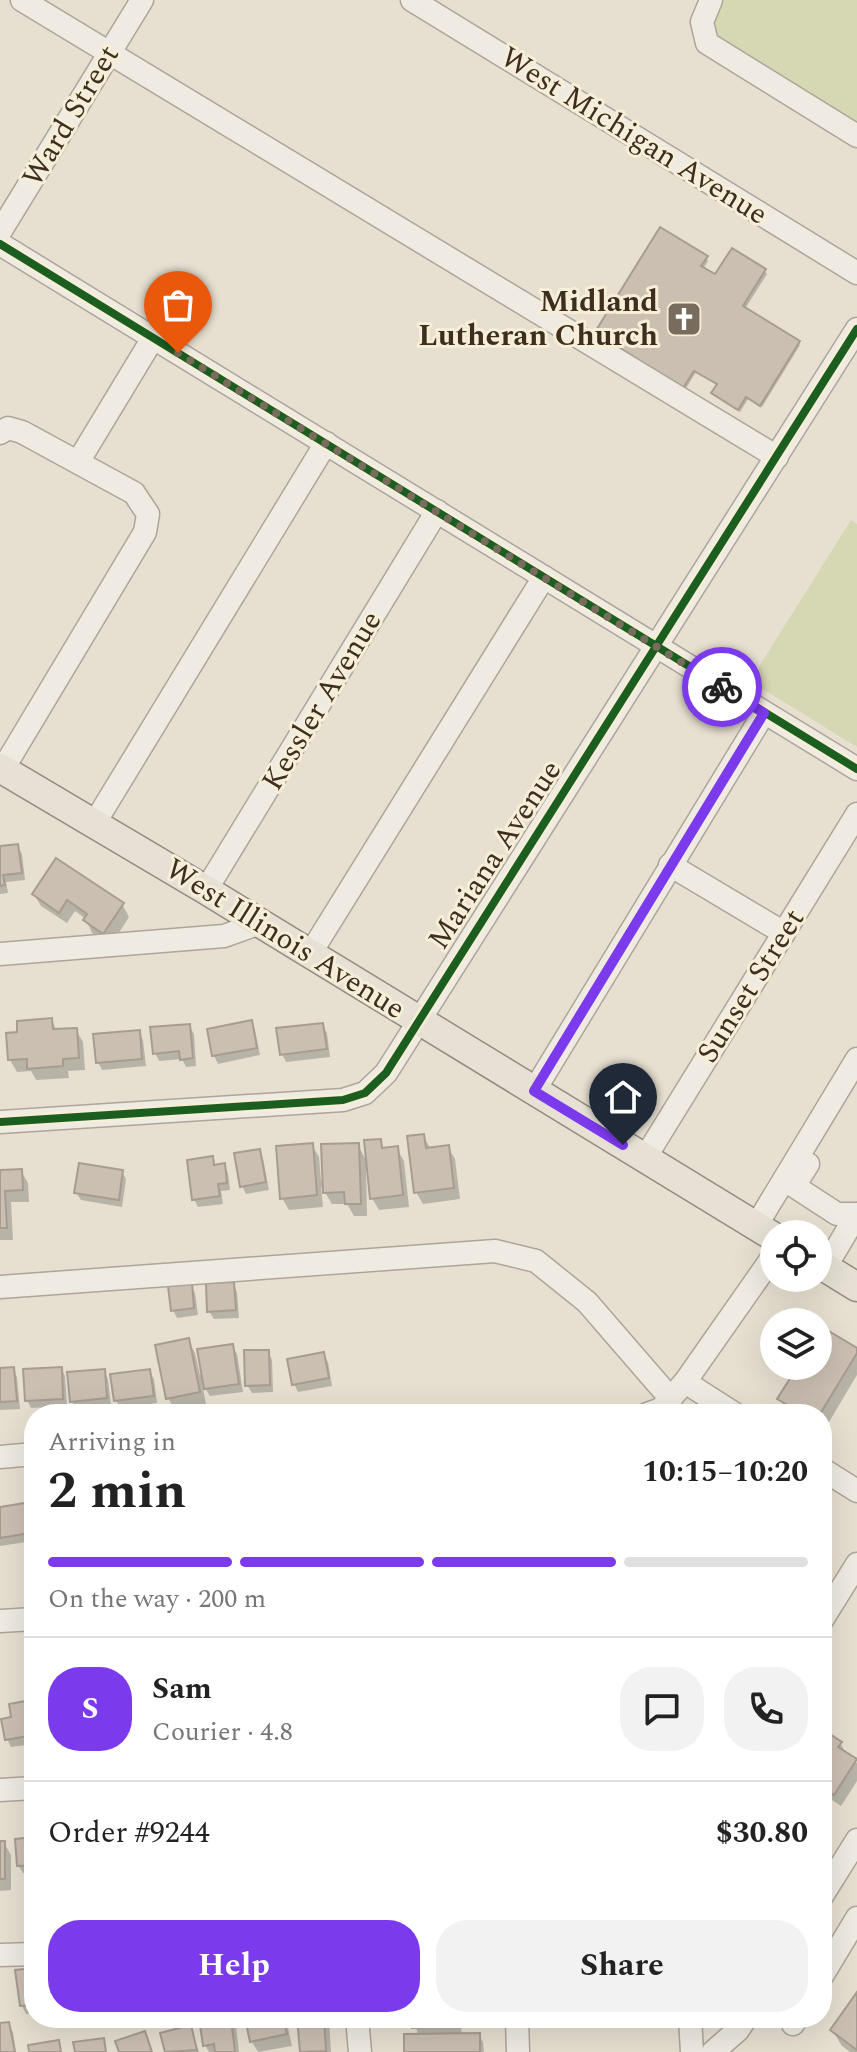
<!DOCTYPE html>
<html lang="en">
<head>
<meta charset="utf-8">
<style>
	:root { --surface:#fff; --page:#f2f2f2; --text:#222; --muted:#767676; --line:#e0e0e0; --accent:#7c3aed }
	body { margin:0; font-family:Spectral,serif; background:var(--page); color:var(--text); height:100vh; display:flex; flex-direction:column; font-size:30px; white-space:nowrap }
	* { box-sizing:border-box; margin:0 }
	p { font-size:26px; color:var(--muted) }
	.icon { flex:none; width:44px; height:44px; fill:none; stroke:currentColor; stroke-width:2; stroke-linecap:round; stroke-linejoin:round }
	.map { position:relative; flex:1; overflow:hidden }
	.drawer { position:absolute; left:24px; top:1404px; width:808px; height:624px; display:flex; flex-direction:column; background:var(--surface); border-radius:32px; box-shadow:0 8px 32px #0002 }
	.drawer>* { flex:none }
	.fabs { position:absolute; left:760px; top:1220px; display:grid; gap:16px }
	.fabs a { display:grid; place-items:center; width:72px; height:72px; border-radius:50%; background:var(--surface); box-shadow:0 8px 32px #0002; font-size:40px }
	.pin { position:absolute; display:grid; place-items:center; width:68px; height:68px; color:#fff; margin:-82px -34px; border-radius:50% 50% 50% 0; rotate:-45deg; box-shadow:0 0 8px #0007 }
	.pin .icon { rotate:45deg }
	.courier { position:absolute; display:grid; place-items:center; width:80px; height:80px; margin:-40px; border:6px solid #7c3aed; border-radius:50%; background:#fff; color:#222; box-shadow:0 2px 10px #0007 }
	.overview em { font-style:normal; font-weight:700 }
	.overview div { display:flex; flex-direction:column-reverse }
	.overview { display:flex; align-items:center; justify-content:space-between; height:136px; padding:0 24px }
	h1 { font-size:52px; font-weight:700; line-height:60px }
	.bar { display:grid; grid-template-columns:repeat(4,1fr); gap:12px 8px; align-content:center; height:96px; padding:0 24px }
	.bar i { height:10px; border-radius:6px; background:var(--line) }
	.bar .on { background:var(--accent) }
	.bar p { grid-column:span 4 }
	.line { display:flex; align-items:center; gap:20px; padding:0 24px; border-top:2px solid var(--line) }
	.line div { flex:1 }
	.round { display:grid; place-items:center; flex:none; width:84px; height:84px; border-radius:32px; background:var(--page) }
	.button { display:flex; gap:16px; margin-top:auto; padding:16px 24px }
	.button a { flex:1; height:92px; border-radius:32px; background:var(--accent); color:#fff; font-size:32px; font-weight:700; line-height:92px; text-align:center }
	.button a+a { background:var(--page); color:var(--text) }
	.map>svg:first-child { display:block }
	.green { fill:#d6d7b3 }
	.shadow { fill:#0003 }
	.building { fill:#cbbfb2; stroke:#a89c90; stroke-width:2 }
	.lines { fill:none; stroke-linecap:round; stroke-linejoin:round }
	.minor-casing { stroke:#ada599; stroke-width:25 }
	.major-casing { stroke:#928b80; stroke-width:31 }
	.minor { stroke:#efebe3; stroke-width:22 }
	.major { stroke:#e6e1d4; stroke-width:28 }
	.cycleway-casing { stroke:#f7eed8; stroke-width:13 }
	.cycleway { stroke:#1b5e20; stroke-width:8 }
	.done { stroke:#786c5e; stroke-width:8; stroke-dasharray:0 14.4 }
	.route { stroke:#7c3aed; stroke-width:10 }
	.labels { text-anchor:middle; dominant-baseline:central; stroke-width:6; stroke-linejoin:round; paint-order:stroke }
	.street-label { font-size:30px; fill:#3d2e20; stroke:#f7eed8 }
	.poi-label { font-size:30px; font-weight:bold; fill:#3d2e20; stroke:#f7eed8; text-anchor:end }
</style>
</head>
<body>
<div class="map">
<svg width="857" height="2052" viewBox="0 0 857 2052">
	<rect width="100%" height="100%" fill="#e7e0d1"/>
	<g class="green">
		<polygon points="720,0 857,0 857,134 697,36"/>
		<polygon points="851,520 857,524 857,747 750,681"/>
	</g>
	<g class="shadow">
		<polygon points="706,257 708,261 703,269 716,277 765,271 767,274 745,309 800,345 762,407 748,399 740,412 715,396 714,393 718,386 696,372 685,390 597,332"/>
		<polygon points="17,846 22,854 25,880 6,882 8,893 0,894 0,848"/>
		<polygon points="34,894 122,904 129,917 111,945 92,933 86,919 75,911 67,923 41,906"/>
		<polygon points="51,1020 57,1031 76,1030 83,1042 85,1070 68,1071 69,1078 36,1080 31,1071 17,1072 10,1060 19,1034"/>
		<polygon points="251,1023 255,1030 260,1055 218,1064 214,1056 209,1030"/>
		<polygon points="322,1025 327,1033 330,1057 286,1062 282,1054"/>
		<polygon points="189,1026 194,1034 196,1066 186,1067 182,1059 159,1061 155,1053"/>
		<polygon points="138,1032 143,1040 146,1066 102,1070 98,1062"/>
		<polygon points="423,1136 431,1149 448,1147 455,1159 460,1199 423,1204 416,1192"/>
		<polygon points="380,1141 385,1150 397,1149 404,1161 409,1207 379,1210 372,1198"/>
		<polygon points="312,1145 319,1157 321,1181 325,1181 358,1145 366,1160 367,1216 354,1216 347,1204 332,1204 321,1186 323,1207 289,1210 282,1198"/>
		<polygon points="259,1151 263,1159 269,1190 246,1194 242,1186"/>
		<polygon points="212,1159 216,1166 224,1166 228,1173 230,1190 221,1191 223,1204 198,1207 194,1199"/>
		<polygon points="21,1171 28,1183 29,1202 11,1202 13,1240 0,1240 0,1172"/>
		<polygon points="122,1172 126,1179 122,1207 81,1200 76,1193"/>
		<polygon points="233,1284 237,1292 239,1318 214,1319 209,1311"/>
		<polygon points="191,1286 195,1293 198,1315 177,1318 173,1310"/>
		<polygon points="818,1328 857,1350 857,1375 823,1432 822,1414 791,1414 787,1412 780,1399 792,1379 775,1366 818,1366"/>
		<polygon points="188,1340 195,1353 200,1375 232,1346 237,1354 243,1392 210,1396 202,1383 206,1404 175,1410 168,1398"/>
		<polygon points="268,1352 272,1360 273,1392 252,1393 247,1385"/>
		<polygon points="323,1355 328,1362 332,1386 298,1392 294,1384"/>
		<polygon points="0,1366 2,1370 12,1369 17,1377 20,1409 0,1410"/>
		<polygon points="61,1369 65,1376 67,1406 31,1408 27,1400"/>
		<polygon points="149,1371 154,1379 157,1403 120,1408 116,1400"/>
		<polygon points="104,1372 108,1379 111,1406 76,1409 72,1401"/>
		<polygon points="24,1505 29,1513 33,1541 0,1546 0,1509"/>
		<polygon points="30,1702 34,1709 34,1744 11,1747 7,1739 13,1718"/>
		<polygon points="822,1731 840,1743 847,1755 857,1763 857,1781 841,1806 823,1794 822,1797"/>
		<polygon points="34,1839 34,1873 23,1873 19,1866"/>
		<polygon points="0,1843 4,1843 11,1855 11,1890 0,1891"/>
		<polygon points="34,1970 34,2013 26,2014 22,2006"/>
		<polygon points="857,1996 857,2052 850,2052 842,2046 832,2030"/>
		<polygon points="201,2018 235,2018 239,2052 209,2052 205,2045"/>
		<polygon points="247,2018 286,2018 292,2046 258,2052 252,2042"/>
		<polygon points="299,2018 329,2018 331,2052 302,2052"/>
		<polygon points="408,2018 479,2018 479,2025 461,2026 462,2035 479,2035 483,2042 484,2052 406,2052 419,2036 414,2023 411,2024"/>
		<polygon points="607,2018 627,2018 627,2021 609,2023"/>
		<polygon points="8,2024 13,2032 16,2052 0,2052 0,2025"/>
		<polygon points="190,2027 199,2052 167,2052 162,2034"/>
	</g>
	<g class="building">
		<polygon points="660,227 708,256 701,266 715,274 732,248 766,269 743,306 800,341 760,406 746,397 738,410 711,393 717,384 694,371 683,388 595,332"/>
		<polygon points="18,844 22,873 3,875 5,885 0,886 0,846"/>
		<polygon points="56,858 124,903 103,934 83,920 87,914 67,900 59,913 32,894"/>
		<polygon points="52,1018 53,1029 77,1028 79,1058 63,1059 63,1066 27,1069 27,1059 8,1060 6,1033 17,1032 17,1021"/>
		<polygon points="252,1020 257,1048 212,1056 207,1029"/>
		<polygon points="323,1023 327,1049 280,1055 276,1028"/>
		<polygon points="190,1024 193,1058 180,1060 179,1051 153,1054 150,1027"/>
		<polygon points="140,1030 142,1059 96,1063 93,1034"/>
		<polygon points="424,1134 426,1148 449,1145 454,1188 414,1193 407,1136"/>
		<polygon points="381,1139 382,1148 398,1146 403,1195 370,1199 364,1140"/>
		<polygon points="313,1143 317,1195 280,1199 276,1146"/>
		<polygon points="359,1143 361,1204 345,1204 344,1192 323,1193 321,1144"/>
		<polygon points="260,1149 266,1182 240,1187 234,1153"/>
		<polygon points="213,1156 214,1165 225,1163 227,1183 218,1184 220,1196 192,1200 187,1160"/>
		<polygon points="79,1163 123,1170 119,1200 74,1193"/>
		<polygon points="22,1169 23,1190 5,1191 7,1228 0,1228 0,1170"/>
		<polygon points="234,1282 236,1310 207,1312 206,1283"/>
		<polygon points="192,1283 194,1308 171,1311 168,1286"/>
		<polygon points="822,1327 857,1348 857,1353 820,1414 804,1414 777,1399 798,1366 818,1366 818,1333"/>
		<polygon points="189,1338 200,1392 166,1399 155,1345"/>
		<polygon points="233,1344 239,1384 204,1389 197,1349"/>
		<polygon points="244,1350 269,1350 270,1385 245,1386"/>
		<polygon points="324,1352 329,1378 292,1385 287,1359"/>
		<polygon points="14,1367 17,1401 0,1402 0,1368"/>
		<polygon points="62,1367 63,1399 25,1401 23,1369"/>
		<polygon points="105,1369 107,1398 70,1402 67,1372"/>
		<polygon points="150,1369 154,1396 114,1401 110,1374"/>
		<polygon points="25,1503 30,1533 0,1538 0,1507"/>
		<polygon points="31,1700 34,1735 5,1740 1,1719 11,1717 9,1704"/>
		<polygon points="822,1729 842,1742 838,1747 857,1759 834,1795 822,1787"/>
		<polygon points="34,1837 34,1865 17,1866 15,1839"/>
		<rect x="0" y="1841" width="5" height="38"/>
		<polygon points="34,1968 34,2005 20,2006 15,1970"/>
		<polygon points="857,1992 857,2050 830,2030"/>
		<polygon points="199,2018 231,2018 235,2052 215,2052 214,2044 203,2046"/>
		<polygon points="245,2018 283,2018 287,2034 250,2042"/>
		<polygon points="297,2018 324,2018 326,2051 300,2052"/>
		<polygon points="412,2018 456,2018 456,2025 412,2028"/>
		<polygon points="9,2022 15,2052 0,2052 0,2023"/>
		<polygon points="191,2025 197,2050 165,2052 160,2033"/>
		<polygon points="145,2031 152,2052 119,2052 115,2041"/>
		<polygon points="480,2033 480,2052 404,2052 404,2034"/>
		<polygon points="104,2038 106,2052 75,2052 73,2042"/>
		<polygon points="59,2040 61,2052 29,2052 28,2045"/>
	</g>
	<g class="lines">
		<defs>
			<g id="minor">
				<polyline points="22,0 777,457"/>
				<polyline points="412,0 857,273"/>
				<polyline points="711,0 702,22 707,43 857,136"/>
				<polyline points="0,232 142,0"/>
				<polyline points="0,244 857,769"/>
				<polyline points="0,433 8,428 22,432 134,493 148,514 145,532 3,769"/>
				<polyline points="78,462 153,338"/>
				<polyline points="94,824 326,443"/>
				<polyline points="670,865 784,933"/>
				<polyline points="206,890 437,511"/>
				<polyline points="0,954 224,936 260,923"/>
				<polyline points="310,954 544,577"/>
				<polyline points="534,1091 764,713"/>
				<polyline points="0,1122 343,1100 365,1093 386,1073 857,329"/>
				<polyline points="645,1158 857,814"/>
				<polyline points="808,1164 794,1186 837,1214 857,1214"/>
				<polyline points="756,1226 857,1059"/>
				<polyline points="825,1268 857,1214"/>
				<polyline points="0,1287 495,1251 536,1261 587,1302 671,1399"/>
				<polyline points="685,1382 735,1414"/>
				<polyline points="647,1414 661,1409 685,1382 774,1255"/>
				<polyline points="0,1457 34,1454"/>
				<polyline points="822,1469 857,1491"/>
				<polyline points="822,1620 857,1564"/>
				<polyline points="0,1621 34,1619"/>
				<polyline points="0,1790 34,1788"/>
				<polyline points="822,1896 857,1840"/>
				<polyline points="0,1955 34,1954"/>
				<polyline points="822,1976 857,1918"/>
				<polyline points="357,2018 360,2052"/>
				<polyline points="517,2018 518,2052"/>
				<polyline points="690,2018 692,2052"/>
				<polyline points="793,2024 797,2018"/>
				<polyline points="713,2052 738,2030 746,2018"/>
			</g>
			<g id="major">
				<polyline points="0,768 206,890 774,1237"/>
				<polyline points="818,1263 857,1287"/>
			</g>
		</defs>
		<use href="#minor" class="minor-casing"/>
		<use href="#major" class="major-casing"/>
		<use href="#minor" class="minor"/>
		<use href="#major" class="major"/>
		<defs>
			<g id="cycleway">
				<polyline points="0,244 857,769"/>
				<polyline points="0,1122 343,1100 365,1093 386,1073 857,329"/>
			</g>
		</defs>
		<use href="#cycleway" class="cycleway-casing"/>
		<use href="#cycleway" class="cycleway"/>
	</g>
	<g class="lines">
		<polyline class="done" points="178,353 722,687"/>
		<polyline class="route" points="623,1145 534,1091 764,713 722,687"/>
	</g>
	<defs>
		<symbol id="church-square" viewBox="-11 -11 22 22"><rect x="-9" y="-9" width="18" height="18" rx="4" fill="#786c5e" stroke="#f7eed8"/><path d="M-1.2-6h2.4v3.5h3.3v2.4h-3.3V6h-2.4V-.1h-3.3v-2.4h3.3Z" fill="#fff"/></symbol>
	</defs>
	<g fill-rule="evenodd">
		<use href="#church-square" x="664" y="299" width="40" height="40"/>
	</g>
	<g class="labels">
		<g class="street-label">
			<text transform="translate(71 116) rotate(-59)">Ward Street</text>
			<text transform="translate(634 136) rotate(32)">West Michigan Avenue</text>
			<text transform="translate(322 701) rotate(-59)">Kessler Avenue</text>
			<text transform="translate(495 855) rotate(-57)">Mariana Avenue</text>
			<text transform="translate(285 939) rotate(32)">West Illinois Avenue</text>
			<text transform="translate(751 986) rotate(-58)">Sunset Street</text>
		</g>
		<g class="poi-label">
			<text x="658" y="302">Midland<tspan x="658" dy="34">Lutheran Church</tspan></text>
		</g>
	</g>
</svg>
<div class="fabs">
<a><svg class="icon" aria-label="locate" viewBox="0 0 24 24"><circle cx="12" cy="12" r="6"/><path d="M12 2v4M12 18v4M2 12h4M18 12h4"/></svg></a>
<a><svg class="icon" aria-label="layers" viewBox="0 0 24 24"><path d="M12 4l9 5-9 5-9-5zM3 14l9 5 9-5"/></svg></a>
</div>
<div class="pin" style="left:178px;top:353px;background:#ea580c"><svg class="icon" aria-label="bag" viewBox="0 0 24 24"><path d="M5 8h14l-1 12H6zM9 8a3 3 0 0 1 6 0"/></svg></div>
<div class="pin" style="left:623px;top:1145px;background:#1f2937"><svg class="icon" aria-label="home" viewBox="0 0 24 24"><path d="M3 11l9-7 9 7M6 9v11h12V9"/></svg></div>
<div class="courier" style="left:722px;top:687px"><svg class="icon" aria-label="bike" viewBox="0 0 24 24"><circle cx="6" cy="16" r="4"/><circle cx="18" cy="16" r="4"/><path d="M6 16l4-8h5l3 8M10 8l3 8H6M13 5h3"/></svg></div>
<section class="drawer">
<div class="overview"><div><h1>2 min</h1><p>Arriving in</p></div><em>10:15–10:20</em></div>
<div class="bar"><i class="on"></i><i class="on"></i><i class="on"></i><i></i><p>On the way · 200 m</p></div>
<div class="line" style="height:144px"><b class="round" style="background:var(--accent);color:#fff">S</b><div><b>Sam</b><p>Courier · 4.8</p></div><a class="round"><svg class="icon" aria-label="chat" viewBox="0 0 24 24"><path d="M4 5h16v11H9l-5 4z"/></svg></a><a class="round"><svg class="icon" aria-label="phone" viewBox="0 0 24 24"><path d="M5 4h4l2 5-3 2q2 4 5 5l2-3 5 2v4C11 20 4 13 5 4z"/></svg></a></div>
<div class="line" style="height:104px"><div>Order #9244</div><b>$30.80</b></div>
<div class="button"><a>Help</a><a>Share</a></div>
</section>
</div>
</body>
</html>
